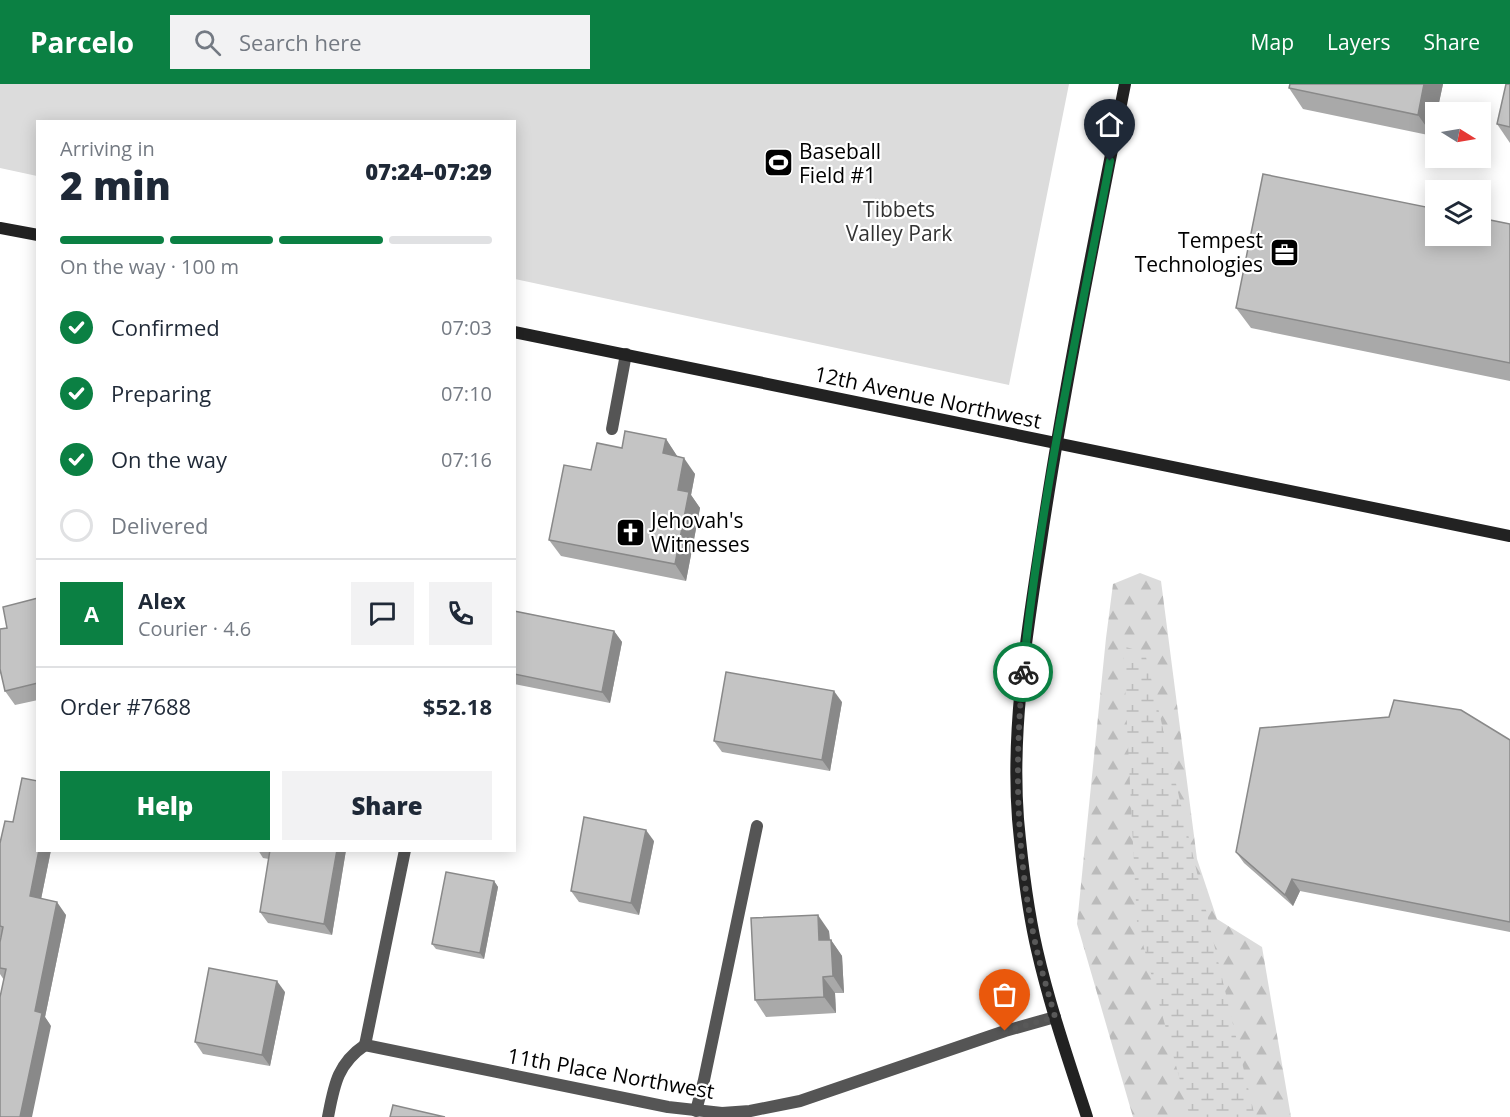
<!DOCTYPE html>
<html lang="en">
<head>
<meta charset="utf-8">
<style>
	:root { --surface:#fff; --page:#f2f2f3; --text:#1f2937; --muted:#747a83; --line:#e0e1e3; --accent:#0b8043 }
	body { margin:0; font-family:"Open Sans",sans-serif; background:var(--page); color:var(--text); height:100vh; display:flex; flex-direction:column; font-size:22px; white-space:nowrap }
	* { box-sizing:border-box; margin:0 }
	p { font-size:20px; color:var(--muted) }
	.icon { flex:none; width:33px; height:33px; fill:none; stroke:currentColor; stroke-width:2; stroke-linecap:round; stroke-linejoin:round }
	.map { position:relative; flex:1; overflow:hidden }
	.details { position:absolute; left:36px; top:36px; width:480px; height:732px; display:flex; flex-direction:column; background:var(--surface); border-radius:0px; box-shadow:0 3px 15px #0003 }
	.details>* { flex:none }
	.needle { width:39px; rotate:101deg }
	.tools { position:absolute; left:1425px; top:18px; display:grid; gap:12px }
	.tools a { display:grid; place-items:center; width:66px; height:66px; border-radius:0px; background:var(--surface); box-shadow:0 3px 15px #0003; font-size:30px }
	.pin { position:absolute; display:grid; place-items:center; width:51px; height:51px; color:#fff; margin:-62px -26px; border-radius:50% 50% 50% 0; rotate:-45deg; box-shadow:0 0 6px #0007 }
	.pin .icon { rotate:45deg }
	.courier { position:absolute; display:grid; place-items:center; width:60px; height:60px; margin:-30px; border:4px solid #0b8043; border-radius:50%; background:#fff; color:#222; box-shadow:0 2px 8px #0007 }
	.head em { font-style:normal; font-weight:800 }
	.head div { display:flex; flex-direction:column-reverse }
	.head { display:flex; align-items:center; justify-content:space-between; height:102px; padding:0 24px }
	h1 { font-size:39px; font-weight:800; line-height:45px }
	.bar { display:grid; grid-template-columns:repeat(4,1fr); gap:9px 6px; align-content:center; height:72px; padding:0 24px }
	.bar i { height:8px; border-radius:4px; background:var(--line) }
	.bar .active { background:var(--accent) }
	.bar p { grid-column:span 4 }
	.line { display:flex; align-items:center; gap:15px; padding:0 24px; border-top:2px solid var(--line) }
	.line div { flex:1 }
	.round { display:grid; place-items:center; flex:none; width:63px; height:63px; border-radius:0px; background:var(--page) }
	ol { padding:0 24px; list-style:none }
	li { display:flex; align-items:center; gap:18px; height:66px }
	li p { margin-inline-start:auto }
	li .icon { padding:6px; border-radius:50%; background:var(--accent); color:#fff; stroke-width:4 }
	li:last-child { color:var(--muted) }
	li i { width:33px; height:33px; border:3px solid var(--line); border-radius:50% }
	.button { display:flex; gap:12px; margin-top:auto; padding:12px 24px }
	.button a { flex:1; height:69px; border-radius:0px; background:var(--accent); color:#fff; font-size:24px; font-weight:800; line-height:69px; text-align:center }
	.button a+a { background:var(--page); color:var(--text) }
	header { display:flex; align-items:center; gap:36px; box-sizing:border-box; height:84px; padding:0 30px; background:var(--accent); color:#fff }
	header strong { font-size:28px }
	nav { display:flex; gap:33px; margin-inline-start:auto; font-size:21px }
	.search { width:420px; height:54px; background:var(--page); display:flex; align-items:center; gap:15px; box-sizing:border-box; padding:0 21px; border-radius:0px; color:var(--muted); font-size:22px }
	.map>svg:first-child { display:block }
	.forest { fill:url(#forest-firs) }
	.wetland { fill:url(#wetland-marsh) }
	.park { fill:#dcdcdc }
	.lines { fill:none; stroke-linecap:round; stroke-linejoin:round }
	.lane { stroke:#555; stroke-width:12 }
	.street { stroke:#555; stroke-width:12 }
	.secondary { stroke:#222; stroke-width:12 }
	.wall { fill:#a9a9a9 }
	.shaded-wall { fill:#898989 }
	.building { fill:#c4c4c4; stroke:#898989; stroke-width:1.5 }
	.done { stroke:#595959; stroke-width:6; stroke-dasharray:0 10.8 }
	.route { stroke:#0b8043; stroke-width:8 }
	.labels { text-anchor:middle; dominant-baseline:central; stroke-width:4.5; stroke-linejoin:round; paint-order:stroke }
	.poi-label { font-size:21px; fill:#000; stroke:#fff; text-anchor:start }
	.park-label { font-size:21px; fill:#333; stroke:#fff }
	.street-label { font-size:21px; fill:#000; stroke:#fff }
</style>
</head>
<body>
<header>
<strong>Parcelo</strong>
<div class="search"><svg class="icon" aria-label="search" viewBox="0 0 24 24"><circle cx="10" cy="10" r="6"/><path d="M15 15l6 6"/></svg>Search here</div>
<nav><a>Map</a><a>Layers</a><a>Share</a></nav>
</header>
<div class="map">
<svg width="1510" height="1033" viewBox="0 0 1510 1033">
	<defs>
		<pattern id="forest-firs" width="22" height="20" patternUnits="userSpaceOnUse" patternTransform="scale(1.5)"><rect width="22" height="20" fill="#dcdcdc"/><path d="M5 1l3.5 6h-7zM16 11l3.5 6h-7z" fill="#bbb"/></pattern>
		<pattern id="wetland-marsh" width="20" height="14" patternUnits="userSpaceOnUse" patternTransform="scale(1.5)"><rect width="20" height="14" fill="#dcdcdc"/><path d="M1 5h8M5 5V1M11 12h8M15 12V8" fill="none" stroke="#bbb"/></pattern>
	</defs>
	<rect width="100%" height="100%" fill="#fff"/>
	<polygon class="forest" points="1140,489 1161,497 1197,775 1217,835 1262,863 1291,1033 1133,1033 1077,840 1106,554 1113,500"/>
	<polygon class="wetland" points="1123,562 1145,569 1255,1033 1190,1033 1137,838"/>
	<polygon class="park" points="0,0 1069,0 1009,301 515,195 514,38 38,38 37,92 0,84"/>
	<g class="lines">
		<g class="lane">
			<polyline points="612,345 626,270"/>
			<polyline points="365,961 405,766"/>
			<polyline points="696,1027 704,996 757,742"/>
		</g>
		<path class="street" d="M 328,1033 C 334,1002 337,980 365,961 L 668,1023 L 722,1029 L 750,1027 L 800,1017 L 1005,947 L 1055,933"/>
		<g class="secondary">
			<polyline points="0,144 38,151"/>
			<polyline points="514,248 1510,452"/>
			<path d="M 1087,1033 C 1069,978 1050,923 1037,866 C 1027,823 1022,779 1018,735 C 1011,643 1027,549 1041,457 C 1064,304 1095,152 1125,0"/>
		</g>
	</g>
	<g class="wall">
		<polygon points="1290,0 1443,0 1437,28 1436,28 1433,52 1303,25 1289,4"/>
		<polygon points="1510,0 1510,59 1497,40"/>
		<polygon points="1510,140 1510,297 1251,244 1236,224"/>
		<polygon points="666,355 677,372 695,390 691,411 700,424 686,497 561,472 549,456 591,386 622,364"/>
		<polygon points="38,514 38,616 15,621 5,607 2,591 0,589 0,545 7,544"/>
		<polygon points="514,527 614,547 622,558 610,619 514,600"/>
		<polygon points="842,618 830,687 722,668 714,657"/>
		<polygon points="1510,656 1510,848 1300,807 1293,822 1244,779 1236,768"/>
		<polygon points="13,738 38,766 51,766 41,815 66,831 45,933 51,942 4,896 0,890 0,858 1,854 0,853 0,759"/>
		<polygon points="654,757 639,831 579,818 571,807"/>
		<polygon points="258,766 346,766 332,851 268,839 260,828 269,775 263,774"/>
		<polygon points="494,797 498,803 484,875 436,865 432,860"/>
		<polygon points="829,847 830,856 831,856 842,872 844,909 835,909 836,929 766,933 755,916"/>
		<polygon points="285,908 270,982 203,970 195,958"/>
	</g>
	<g class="shaded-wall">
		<polygon points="1424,0 1443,0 1437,28 1436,28 1436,38 1433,52 1418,31"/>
		<polygon points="666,355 677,372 674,386 663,369"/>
		<polygon points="684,374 695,390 691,411 700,424 686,497 675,480 678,406"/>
		<polygon points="614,547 622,558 610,619 602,608"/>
		<polygon points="834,607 842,618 830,687 822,676"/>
		<polygon points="646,746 654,757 639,831 631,819"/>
		<polygon points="39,766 51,766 39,825 30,812"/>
		<polygon points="337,766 346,766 332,851 324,840"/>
		<polygon points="1292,795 1300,807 1293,822 1285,811"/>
		<polygon points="494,797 498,803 484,875 480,869"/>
		<polygon points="57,818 66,831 45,933 51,942 32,1033 20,1033 35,927"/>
		<polygon points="818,831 829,847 831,873 819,856"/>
		<polygon points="831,856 842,872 844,909 833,892"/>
		<polygon points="823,893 835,909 836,929 824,913"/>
		<polygon points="277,897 285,908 270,982 262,971"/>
	</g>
	<g class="building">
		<polygon points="1290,0 1424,0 1418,31 1289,4"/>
		<polygon points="1506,0 1510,0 1510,43 1497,40"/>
		<polygon points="1263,90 1436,125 1436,152 1480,152 1480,134 1510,140 1510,279 1236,224"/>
		<polygon points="625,347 666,355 663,369 684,374 678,406 689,408 675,480 549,456 564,381 591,386 597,359 622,364"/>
		<polygon points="38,514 38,599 5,607 0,585 0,545 7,544 3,523"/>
		<polygon points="514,527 614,547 602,608 514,590"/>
		<polygon points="726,588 834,607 822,676 714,657"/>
		<polygon points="1394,616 1461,626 1510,656 1510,838 1292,795 1285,811 1236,768 1260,644 1389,633"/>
		<polygon points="22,694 38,697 38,766 39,766 30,812 57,818 35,927 42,929 20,1033 0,1033 0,913 6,885 0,884 0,858 3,843 0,842 0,759 5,737 13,738"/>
		<polygon points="584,733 646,746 631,819 571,807"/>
		<polygon points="270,766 337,766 324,840 260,828"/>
		<polygon points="446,788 494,797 480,869 432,860"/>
		<polygon points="818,831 819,856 831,856 833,892 823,893 824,913 755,916 751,834"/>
		<polygon points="209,884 277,897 262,971 195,958"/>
		<polygon points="393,1021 445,1033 390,1033"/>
	</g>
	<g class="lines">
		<path class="done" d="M 1005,947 L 1055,933 C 1049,911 1042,889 1037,867 C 1016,775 1014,682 1023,588"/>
		<path class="route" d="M 1023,588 C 1040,416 1078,247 1110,77"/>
	</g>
	<defs>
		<symbol id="stadium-square" viewBox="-11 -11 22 22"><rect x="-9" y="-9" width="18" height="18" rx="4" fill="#000" stroke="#fff"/><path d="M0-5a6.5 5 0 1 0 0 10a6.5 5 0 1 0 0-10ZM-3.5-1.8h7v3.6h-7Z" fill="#fff"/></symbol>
		<symbol id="office-square" viewBox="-11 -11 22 22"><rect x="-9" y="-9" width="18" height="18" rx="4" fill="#000" stroke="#fff"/><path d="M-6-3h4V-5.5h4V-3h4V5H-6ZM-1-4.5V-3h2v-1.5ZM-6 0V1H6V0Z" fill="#fff"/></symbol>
		<symbol id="church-square" viewBox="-11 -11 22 22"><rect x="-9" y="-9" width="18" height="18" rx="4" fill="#000" stroke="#fff"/><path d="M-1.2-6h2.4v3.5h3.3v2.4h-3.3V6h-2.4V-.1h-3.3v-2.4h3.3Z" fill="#fff"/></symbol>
	</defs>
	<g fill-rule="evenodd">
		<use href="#stadium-square" x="762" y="62" width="33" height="33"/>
		<use href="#office-square" x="1268" y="152" width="33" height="33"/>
		<use href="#church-square" x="614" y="432" width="33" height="33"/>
	</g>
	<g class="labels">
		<g class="poi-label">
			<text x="799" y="67">Baseball<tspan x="799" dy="24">Field #1</tspan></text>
			<text x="1263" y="156" text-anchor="end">Tempest<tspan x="1263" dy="24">Technologies</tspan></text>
			<text x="651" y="436">Jehovah's<tspan x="651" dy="24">Witnesses</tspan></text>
		</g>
		<g class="park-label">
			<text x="899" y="125">Tibbets<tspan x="899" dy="24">Valley Park</tspan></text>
		</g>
		<g class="street-label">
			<text transform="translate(928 313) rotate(12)">12th Avenue Northwest</text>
			<text transform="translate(611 989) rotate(10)">11th Place Northwest</text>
		</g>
	</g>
</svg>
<div class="tools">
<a><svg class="needle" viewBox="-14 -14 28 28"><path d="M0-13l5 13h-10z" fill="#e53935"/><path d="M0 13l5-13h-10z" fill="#747a83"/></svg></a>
<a><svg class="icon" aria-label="layers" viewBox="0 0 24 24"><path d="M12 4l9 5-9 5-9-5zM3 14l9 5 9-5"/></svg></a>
</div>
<div class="pin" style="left:1005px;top:947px;background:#ea580c"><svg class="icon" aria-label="bag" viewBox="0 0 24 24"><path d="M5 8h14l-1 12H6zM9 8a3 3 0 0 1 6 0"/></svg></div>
<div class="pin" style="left:1110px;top:77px;background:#1f2937"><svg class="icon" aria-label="home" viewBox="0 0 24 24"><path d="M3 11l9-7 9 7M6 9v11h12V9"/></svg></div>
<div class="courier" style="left:1023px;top:588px"><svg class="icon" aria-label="bike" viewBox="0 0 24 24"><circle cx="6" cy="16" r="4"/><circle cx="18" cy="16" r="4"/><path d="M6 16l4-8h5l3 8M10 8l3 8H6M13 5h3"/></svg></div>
<section class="details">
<div class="head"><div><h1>2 min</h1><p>Arriving in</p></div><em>07:24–07:29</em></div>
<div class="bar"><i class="active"></i><i class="active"></i><i class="active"></i><i></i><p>On the way · 100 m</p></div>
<ol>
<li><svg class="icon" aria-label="check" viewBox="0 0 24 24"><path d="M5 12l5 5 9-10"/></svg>Confirmed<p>07:03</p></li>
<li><svg class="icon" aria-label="check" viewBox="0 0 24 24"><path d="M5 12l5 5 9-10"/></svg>Preparing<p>07:10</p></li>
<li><svg class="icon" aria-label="check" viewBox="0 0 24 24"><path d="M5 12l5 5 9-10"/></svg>On the way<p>07:16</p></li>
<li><i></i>Delivered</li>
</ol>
<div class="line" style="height:108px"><b class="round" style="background:var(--accent);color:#fff">A</b><div><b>Alex</b><p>Courier · 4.6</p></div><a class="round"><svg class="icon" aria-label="chat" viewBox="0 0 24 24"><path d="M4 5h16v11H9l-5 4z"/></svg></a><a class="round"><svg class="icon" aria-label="phone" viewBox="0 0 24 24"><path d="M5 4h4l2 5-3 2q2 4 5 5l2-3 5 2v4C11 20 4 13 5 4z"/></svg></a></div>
<div class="line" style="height:78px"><div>Order #7688</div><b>$52.18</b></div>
<div class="button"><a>Help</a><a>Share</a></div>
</section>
</div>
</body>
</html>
